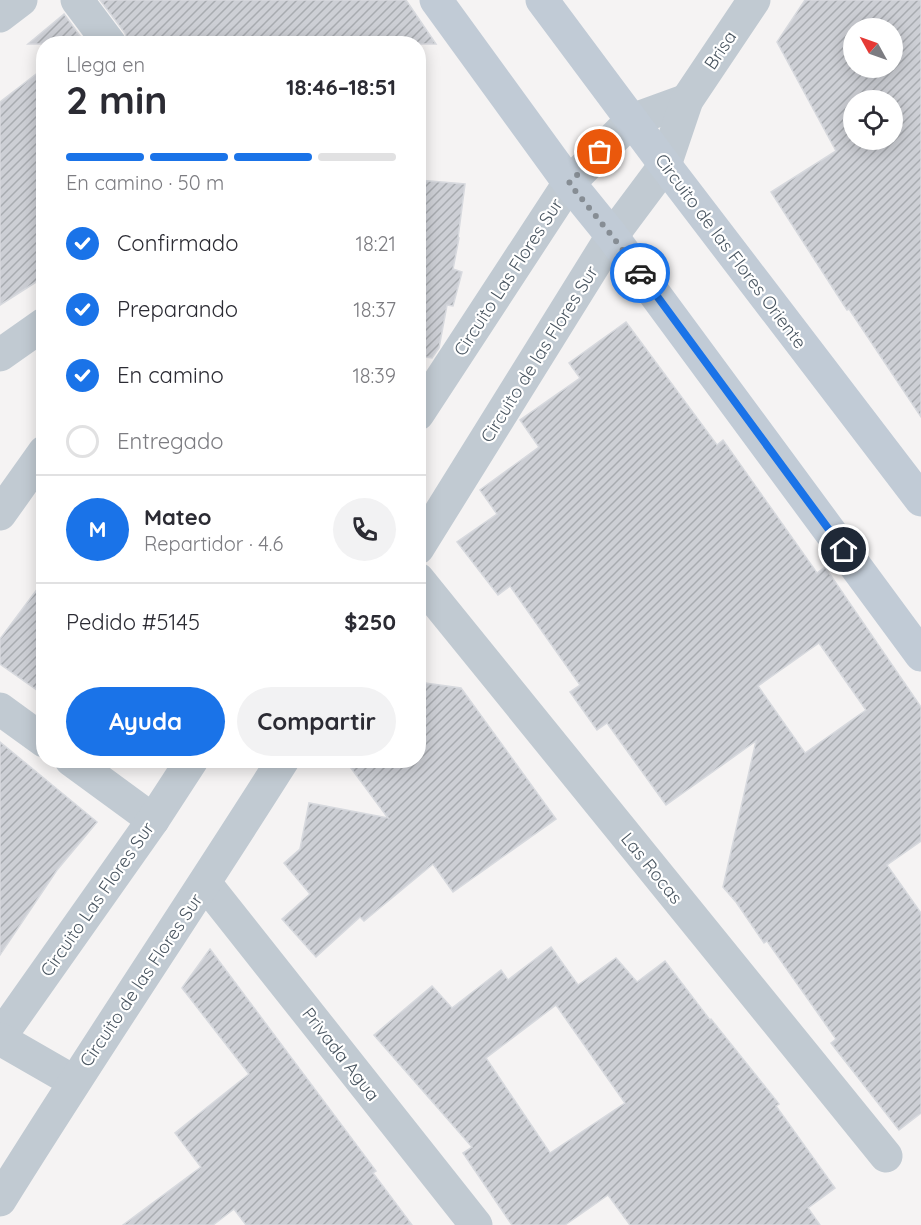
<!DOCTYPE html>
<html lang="es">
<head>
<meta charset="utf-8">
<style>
	:root { --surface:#fff; --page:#f2f2f3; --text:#2b2b33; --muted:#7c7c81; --line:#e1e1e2; --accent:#1a73e8 }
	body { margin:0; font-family:Quicksand,sans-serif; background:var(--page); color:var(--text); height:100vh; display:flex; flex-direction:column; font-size:22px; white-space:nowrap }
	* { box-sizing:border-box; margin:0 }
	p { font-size:20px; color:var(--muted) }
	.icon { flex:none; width:33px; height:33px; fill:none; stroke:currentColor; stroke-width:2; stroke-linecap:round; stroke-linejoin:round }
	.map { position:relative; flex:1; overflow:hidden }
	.side { position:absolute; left:36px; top:36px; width:390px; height:732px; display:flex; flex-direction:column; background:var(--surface); border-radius:24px; box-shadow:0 3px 15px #0003 }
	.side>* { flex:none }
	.needle { width:39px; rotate:310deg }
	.tools { position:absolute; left:843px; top:18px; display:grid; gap:12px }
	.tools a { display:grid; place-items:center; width:60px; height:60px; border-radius:50%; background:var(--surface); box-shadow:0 3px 15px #0003; font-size:30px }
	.pin { position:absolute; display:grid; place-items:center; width:51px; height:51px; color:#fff; margin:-26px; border:3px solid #fff; border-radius:50%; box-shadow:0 2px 6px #0007 }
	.courier { position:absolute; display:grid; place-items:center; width:60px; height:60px; margin:-30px; border:4px solid #1a73e8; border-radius:50%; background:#fff; color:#222; box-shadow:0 2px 8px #0007 }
	.head em { font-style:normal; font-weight:700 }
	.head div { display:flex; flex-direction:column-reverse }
	.head { display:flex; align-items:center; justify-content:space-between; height:102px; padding:0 30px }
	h1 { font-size:39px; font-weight:700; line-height:45px }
	.bar { display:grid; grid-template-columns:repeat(4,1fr); gap:9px 6px; align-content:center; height:72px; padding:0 30px }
	.bar i { height:8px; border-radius:4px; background:var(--line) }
	.bar .on { background:var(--accent) }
	.bar p { grid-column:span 4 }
	.line { display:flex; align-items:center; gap:15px; padding:0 30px; border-top:2px solid var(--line) }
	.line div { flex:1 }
	.round { display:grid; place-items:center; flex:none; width:63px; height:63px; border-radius:32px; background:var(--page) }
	ol { padding:0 30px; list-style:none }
	li { display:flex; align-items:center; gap:18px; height:66px }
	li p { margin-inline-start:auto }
	li .icon { padding:6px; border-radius:50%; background:var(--accent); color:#fff; stroke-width:4 }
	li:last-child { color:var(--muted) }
	li i { width:33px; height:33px; border:3px solid var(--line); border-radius:50% }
	.primary-button { display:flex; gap:12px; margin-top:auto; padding:12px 30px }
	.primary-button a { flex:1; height:69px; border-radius:36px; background:var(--accent); color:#fff; font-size:24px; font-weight:700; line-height:69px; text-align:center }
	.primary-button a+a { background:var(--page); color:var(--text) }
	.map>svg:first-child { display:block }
	.building { fill:url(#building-hatch); stroke:#d7d9de; stroke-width:1.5; fill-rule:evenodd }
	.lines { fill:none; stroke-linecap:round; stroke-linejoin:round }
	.minor { stroke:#c1cad2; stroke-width:33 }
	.secondary { stroke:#c1cbd6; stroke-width:33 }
	.done { stroke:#868d94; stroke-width:6; stroke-dasharray:0 10.8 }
	.route { stroke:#1a73e8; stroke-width:8 }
	.labels { text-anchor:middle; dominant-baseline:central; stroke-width:4.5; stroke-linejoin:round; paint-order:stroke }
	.street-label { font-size:18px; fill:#4a5661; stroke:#fff }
</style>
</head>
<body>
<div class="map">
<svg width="921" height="1225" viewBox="0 0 921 1225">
	<defs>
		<pattern id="building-hatch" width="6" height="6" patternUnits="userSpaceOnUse" patternTransform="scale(1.5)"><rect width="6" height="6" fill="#cdcfd5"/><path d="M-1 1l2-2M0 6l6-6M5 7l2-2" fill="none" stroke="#a8abb0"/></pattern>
	</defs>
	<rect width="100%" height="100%" fill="#f5f3f3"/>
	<g class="building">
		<polygon points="100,0 406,0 436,44 128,44 125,33"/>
		<path d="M 805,0 L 921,0 L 921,417 L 849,309 L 847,310 L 771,192 L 836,151 L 777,42 ZM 854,28 L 892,28 L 892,68 L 854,68 ZM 854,100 L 892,100 L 892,140 L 854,140 Z"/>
		<polygon points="64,14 86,44 28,44"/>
		<polygon points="44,68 44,277 0,305 0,102"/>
		<polygon points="418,180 465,184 458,238 459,238 453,269 462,272 453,306 447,305 439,348 432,358 418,356"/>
		<path d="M 626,322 L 717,445 L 723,440 L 817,573 L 825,567 L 921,707 L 921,841 L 887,865 L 921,913 L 921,1113 L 899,1130 L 831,1043 L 836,1039 L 767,941 L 764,943 L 736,902 L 723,887 L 756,741 L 666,805 L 607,723 L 597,730 L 570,692 L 580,685 L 510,586 L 498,595 L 457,542 L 497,514 L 480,490 L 539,447 L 520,420 L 580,378 L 569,363 ZM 819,643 L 866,710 L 805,753 L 758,686 Z"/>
		<polygon points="44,580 44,695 0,664 0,639"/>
		<polygon points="418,682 461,688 556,819 453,892 433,864 364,921 360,917 316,957 282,919 310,894 284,863 300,849 309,803 388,818 345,760 418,760"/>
		<polygon points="0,742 97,822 57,870 0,955"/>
		<path d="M 551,947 L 578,985 L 616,958 L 637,982 L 665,961 L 710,1020 L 711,1019 L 779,1104 L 776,1106 L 835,1188 L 808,1208 L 820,1225 L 630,1225 L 608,1195 L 565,1225 L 512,1225 L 463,1153 L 472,1147 L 374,1035 L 432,986 L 452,1008 L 501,970 L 508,980 ZM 556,1005 L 625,1103 L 550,1153 L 486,1058 Z"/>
		<polygon points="210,949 376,1171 373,1173 412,1225 246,1225 234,1209 213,1225 123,1225 201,1167 175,1133 249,1074 182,988"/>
	</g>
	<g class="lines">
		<g class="minor">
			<polyline points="77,0 110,44"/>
			<polyline points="0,16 21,0"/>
			<polyline points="0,355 44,324"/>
			<polyline points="418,414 569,183 632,120 687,100"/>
			<polyline points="0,514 44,452"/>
			<polyline points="418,548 612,236 665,165 687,100 754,0"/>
			<polyline points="418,579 886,1156"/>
			<polyline points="0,709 44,741"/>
			<polyline points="71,760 153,820"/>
			<polyline points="205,883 476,1225"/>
			<polyline points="0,1037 153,820 192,760"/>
			<polyline points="0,1039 73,1081"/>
			<path d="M 0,1200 C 92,1052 190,907 283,760"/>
		</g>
		<g class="secondary">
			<polyline points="436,0 569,183 612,236 921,655"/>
			<polyline points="542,0 665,165 921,500"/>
		</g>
	</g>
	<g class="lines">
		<polyline class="done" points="600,152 569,183 612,236 640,273"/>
		<polyline class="route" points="640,273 844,550"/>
	</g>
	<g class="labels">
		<g class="street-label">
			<text transform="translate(720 50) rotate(-56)">Brisa</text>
			<text transform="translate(731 251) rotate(53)">Circuito de las Flores Oriente</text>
			<text transform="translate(508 277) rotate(-57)">Circuito Las Flores Sur</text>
			<text transform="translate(539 354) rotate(-58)">Circuito de las Flores Sur</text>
			<text transform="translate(652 868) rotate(51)">Las Rocas</text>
			<text transform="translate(97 899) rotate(-55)">Circuito Las Flores Sur</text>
			<text transform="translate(141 980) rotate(-56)">Circuito de las Flores Sur</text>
			<text transform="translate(341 1054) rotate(52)">Privada Agua</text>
		</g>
	</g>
</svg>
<div class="tools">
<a><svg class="needle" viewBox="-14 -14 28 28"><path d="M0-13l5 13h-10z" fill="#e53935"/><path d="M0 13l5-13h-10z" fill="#7c7c81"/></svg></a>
<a><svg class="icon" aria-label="locate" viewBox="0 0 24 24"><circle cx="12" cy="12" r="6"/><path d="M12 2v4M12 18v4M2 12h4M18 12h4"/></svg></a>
</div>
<div class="pin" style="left:600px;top:152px;background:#ea580c"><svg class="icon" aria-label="bag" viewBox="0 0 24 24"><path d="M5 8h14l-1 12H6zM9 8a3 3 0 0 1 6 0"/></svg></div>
<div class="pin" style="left:844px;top:550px;background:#1f2937"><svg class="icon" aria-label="home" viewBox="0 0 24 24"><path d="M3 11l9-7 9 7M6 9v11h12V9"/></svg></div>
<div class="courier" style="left:640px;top:273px"><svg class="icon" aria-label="car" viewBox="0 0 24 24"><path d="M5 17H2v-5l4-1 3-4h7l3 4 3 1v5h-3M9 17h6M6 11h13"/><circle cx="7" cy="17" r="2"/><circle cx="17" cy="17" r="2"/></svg></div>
<section class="side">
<div class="head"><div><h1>2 min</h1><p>Llega en</p></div><em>18:46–18:51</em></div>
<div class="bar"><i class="on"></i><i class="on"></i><i class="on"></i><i></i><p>En camino · 50 m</p></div>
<ol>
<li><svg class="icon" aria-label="check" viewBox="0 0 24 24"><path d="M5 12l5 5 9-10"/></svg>Confirmado<p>18:21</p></li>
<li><svg class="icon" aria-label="check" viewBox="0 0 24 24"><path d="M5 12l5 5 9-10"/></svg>Preparando<p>18:37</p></li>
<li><svg class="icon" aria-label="check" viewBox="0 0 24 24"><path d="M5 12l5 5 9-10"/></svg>En camino<p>18:39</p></li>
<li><i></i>Entregado</li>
</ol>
<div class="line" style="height:108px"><b class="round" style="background:var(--accent);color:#fff">M</b><div><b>Mateo</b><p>Repartidor · 4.6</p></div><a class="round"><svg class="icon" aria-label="phone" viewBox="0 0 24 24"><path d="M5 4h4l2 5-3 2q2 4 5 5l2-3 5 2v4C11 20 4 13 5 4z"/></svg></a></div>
<div class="line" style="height:78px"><div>Pedido #5145</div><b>$250</b></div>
<div class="primary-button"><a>Ayuda</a><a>Compartir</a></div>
</section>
</div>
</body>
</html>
